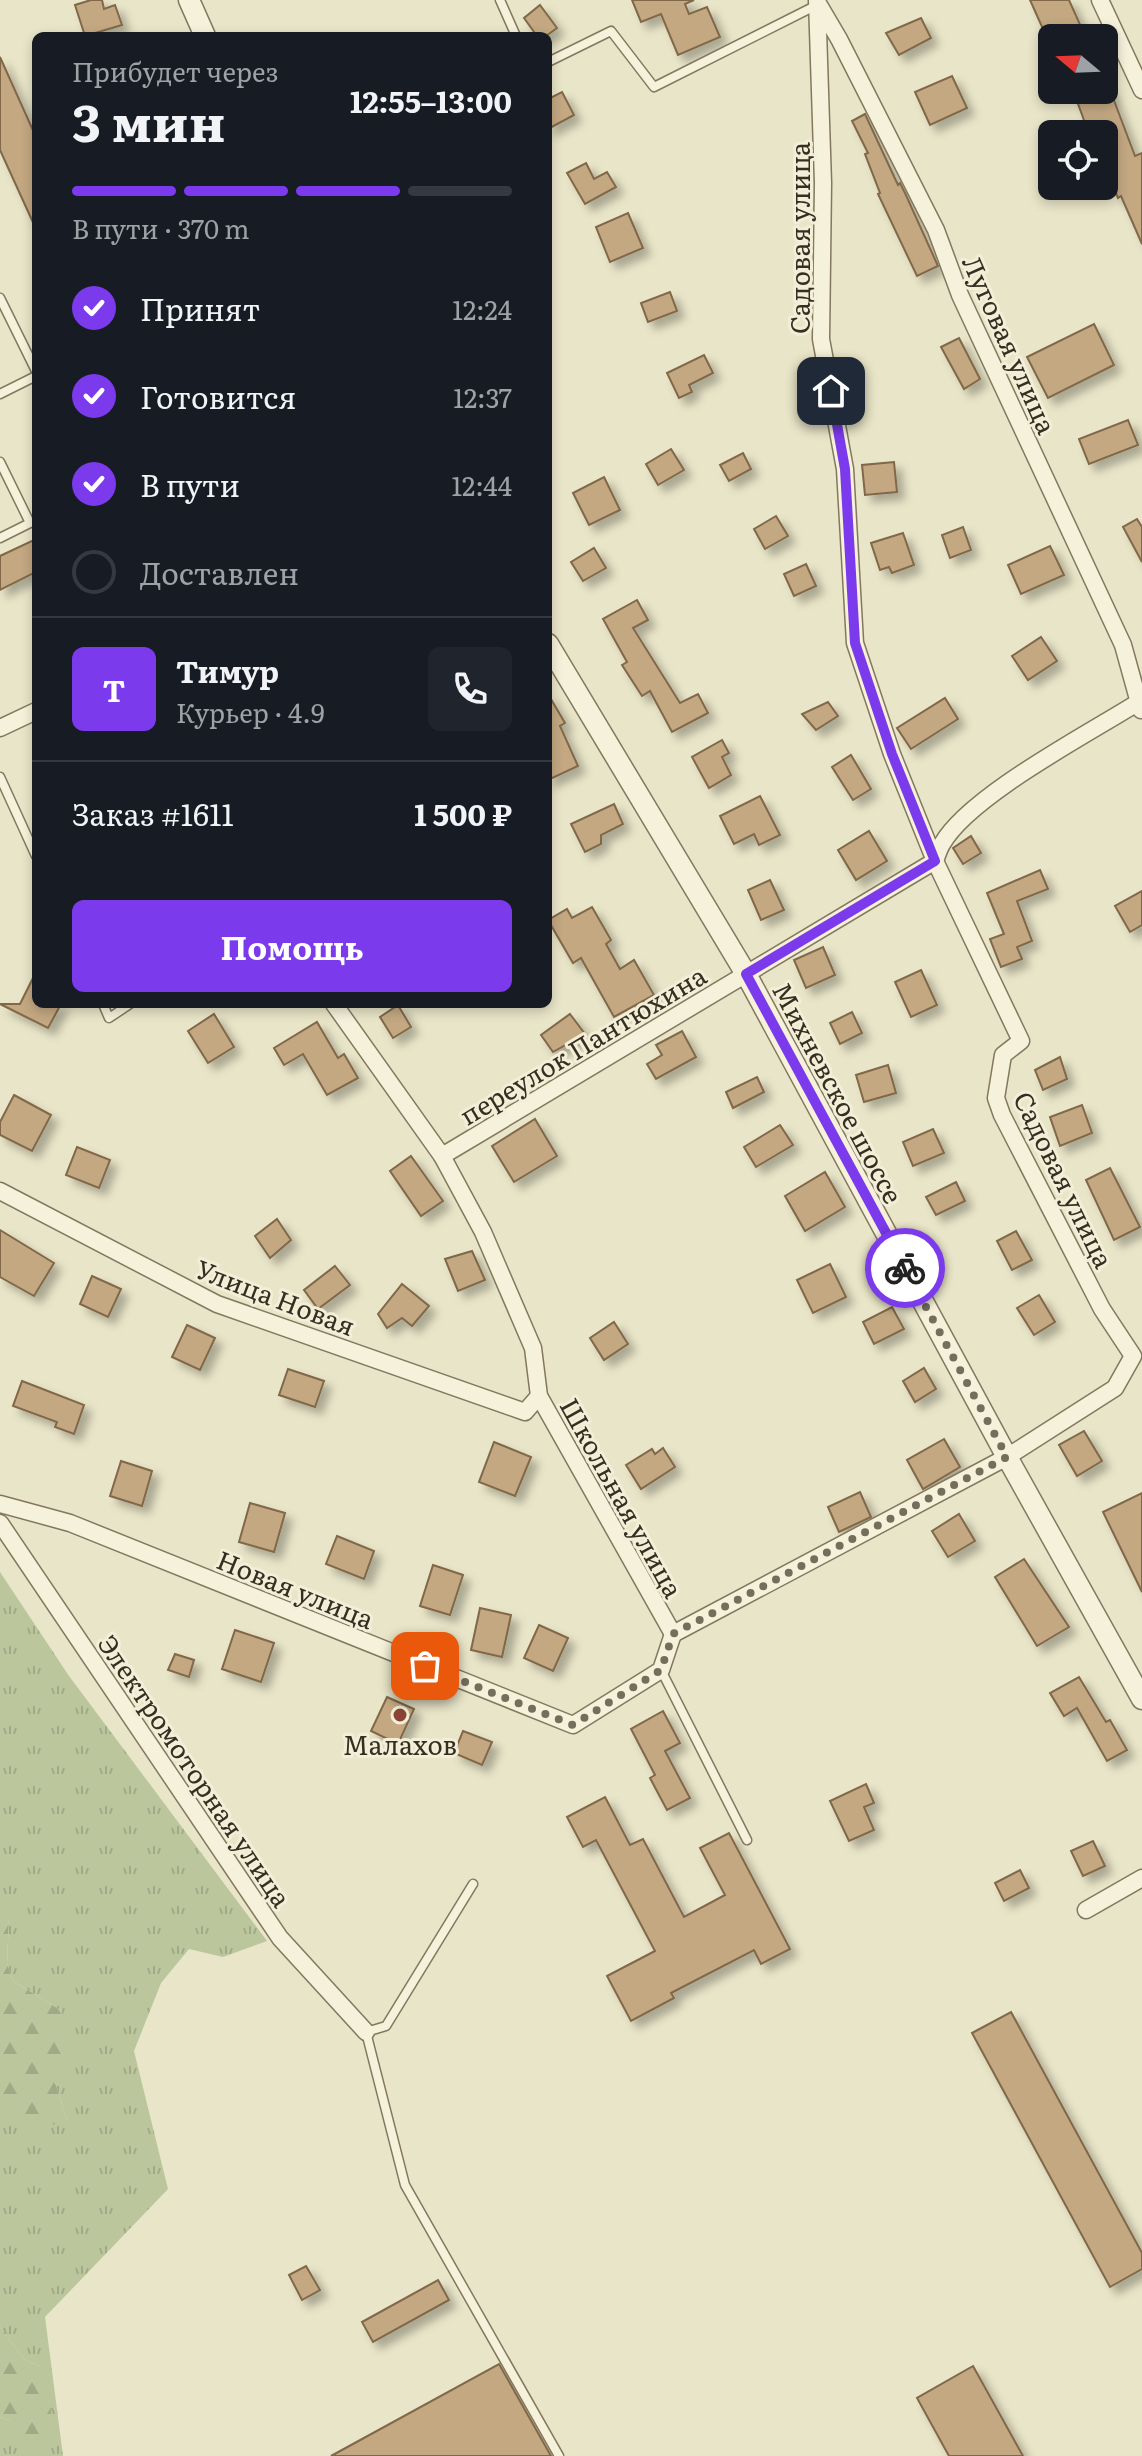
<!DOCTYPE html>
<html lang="ru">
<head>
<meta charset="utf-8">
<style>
	:root { --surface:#171b24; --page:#20242c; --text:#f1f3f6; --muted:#9ea1a6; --line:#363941; --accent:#7c3aed }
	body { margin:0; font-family:Literata,serif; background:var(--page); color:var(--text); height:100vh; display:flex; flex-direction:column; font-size:30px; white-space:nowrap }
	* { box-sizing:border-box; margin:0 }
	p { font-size:26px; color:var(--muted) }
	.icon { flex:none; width:44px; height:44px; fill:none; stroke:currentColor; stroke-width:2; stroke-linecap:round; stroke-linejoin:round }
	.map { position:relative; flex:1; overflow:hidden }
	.sheet { position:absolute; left:32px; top:32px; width:520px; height:976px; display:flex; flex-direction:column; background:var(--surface); border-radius:12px; box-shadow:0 4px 12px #0003 }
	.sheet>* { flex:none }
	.needle { width:52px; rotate:289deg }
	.fabs { position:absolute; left:1038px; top:24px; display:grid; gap:16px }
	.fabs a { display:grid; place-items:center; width:80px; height:80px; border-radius:12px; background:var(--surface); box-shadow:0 4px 12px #0003; font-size:40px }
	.pin { position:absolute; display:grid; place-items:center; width:68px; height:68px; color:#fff; margin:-34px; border-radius:16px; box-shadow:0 4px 12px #0006 }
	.courier { position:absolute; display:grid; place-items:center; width:80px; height:80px; margin:-40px; border:6px solid #7c3aed; border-radius:50%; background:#fff; color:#222; box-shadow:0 2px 10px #0007 }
	.overview em { font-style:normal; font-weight:700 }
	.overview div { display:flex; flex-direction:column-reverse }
	.overview { display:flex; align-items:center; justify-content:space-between; height:136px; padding:0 40px }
	h1 { font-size:52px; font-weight:700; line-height:60px }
	.bar { display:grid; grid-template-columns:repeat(4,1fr); gap:12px 8px; align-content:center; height:96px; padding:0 40px }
	.bar i { height:10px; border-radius:6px; background:var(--line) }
	.bar .selected { background:var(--accent) }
	.bar p { grid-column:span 4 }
	.line { display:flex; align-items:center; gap:20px; padding:0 40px; border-top:2px solid var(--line) }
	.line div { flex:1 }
	.round { display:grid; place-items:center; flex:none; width:84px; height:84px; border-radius:12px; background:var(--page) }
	ol { padding:0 40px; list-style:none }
	li { display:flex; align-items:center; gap:24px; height:88px }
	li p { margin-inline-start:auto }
	li .icon { padding:8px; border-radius:50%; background:var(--accent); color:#fff; stroke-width:4 }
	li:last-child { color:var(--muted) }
	li i { width:44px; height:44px; border:4px solid var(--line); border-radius:50% }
	.button { display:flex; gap:16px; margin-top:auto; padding:16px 40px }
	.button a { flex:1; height:92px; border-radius:12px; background:var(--accent); color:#fff; font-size:32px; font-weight:700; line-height:92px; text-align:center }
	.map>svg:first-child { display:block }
	.grass { fill:url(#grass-tufts) }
	.forest { fill:url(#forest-firs) }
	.building { fill:#c3a882; stroke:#806748; stroke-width:2; filter:url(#shadow) }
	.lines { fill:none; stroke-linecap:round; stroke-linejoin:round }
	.service-casing { stroke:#83785f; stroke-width:11 }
	.minor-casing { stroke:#83785f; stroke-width:19 }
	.tertiary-casing { stroke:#83785f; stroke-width:23 }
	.service { stroke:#f5f1da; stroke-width:8 }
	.minor { stroke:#f5f1da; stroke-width:16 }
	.tertiary { stroke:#f5f1da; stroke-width:20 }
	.done { stroke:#756e5b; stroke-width:8; stroke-dasharray:0 14.4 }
	.route { stroke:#7c3aed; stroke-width:10 }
	.poi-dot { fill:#8c4336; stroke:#f2eed7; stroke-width:3 }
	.labels { text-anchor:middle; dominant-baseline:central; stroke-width:6; stroke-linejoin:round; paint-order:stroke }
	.street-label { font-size:26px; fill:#362e21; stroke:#f2eed7 }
	.poi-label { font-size:26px; fill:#362e21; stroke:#f2eed7 }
</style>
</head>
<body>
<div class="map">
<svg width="1142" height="2456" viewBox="0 0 1142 2456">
	<defs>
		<pattern id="grass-tufts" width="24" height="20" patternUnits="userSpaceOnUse" patternTransform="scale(2)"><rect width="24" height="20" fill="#bbc69d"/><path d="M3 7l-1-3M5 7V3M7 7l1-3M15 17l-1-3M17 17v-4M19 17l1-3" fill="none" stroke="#a1aa87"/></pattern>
		<pattern id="forest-firs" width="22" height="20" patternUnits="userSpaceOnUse" patternTransform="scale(2)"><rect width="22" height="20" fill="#bbc69d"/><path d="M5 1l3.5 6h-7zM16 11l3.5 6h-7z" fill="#a1aa87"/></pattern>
		<filter id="shadow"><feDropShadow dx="7" dy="7" stdDeviation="4" flood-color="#0004"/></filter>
	</defs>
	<rect width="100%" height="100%" fill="#e9e5c8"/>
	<polygon class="grass" points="0,1572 69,1676 267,1941 223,1957 189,1949 161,1983 134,2051 168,2189 45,2317 63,2456 0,2456 0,2417 10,2421 41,2367 24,2359 0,2327 0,2105 67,2120 55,2082 62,2011 13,1981 7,1963 9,1919 0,1918"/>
	<g class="forest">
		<polygon points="0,1918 9,1918 7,1963 13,1981 62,2011 67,2065 55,2082 67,2120 26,2134 0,2105"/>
		<polygon points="0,2327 24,2359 41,2367 50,2384 52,2435 32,2443 12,2440 10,2421 0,2417"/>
	</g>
	<g class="building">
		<polygon points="91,0 102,0 104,9 115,5 122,25 85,36 75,5"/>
		<polygon points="632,0 694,0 685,4 689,14 707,7 720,37 678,55 661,14 641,22"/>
		<polygon points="1030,0 1069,0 1086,38 1047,38"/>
		<polygon points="540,5 557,28 546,36 537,36 524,18"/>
		<polygon points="921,18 931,38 899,55 886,33"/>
		<polygon points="0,57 36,137 36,229 0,150"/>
		<polygon points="952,76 967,108 930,125 915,92"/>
		<polygon points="1073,90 1110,90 1135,156 1142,153 1142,244 1121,196 1118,198 1104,167 1104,134 1089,134"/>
		<polygon points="562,92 574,115 548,129 548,99"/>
		<polygon points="865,114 898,185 900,183 905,193 938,266 917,276 878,194 880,193 865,154 868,153 852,121"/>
		<polygon points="586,163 594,179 607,172 616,187 585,204 567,173"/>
		<polygon points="628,213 643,248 610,262 596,227"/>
		<polygon points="670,292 677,311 648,322 641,303"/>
		<polygon points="1094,324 1114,365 1048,398 1027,357"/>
		<polygon points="959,338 980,379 964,389 941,347"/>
		<polygon points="704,355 713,373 689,385 692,392 679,398 667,373"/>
		<polygon points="1128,420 1138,445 1089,464 1079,439"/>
		<polygon points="671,449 684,470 658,485 646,464"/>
		<polygon points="743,453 751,469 729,481 720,465"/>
		<polygon points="894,462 897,492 865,495 862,465"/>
		<polygon points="604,477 620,510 589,525 573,493"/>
		<polygon points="776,516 788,536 765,549 754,529"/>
		<polygon points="1137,519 1142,527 1142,562 1123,527"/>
		<polygon points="963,527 971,550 950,558 942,535"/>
		<polygon points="903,533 914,565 892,573 889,567 880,570 871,543"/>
		<polygon points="36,539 36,572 0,590 0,556"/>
		<polygon points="1050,546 1064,575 1021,594 1008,565"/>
		<polygon points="594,548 606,568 583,581 571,562"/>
		<polygon points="806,564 816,586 794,596 784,574"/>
		<polygon points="637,600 648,620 633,628 680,703 698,694 708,713 672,732 650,691 642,696 622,665 627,662 603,619"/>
		<polygon points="1041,637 1057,661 1028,680 1012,656"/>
		<polygon points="548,694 565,723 560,726 578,766 548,780"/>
		<polygon points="945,698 958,719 911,749 897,728"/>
		<polygon points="828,702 838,716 816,730 802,714"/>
		<polygon points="722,740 729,753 722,757 731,775 709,788 692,757"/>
		<polygon points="851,755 871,789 853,800 832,767"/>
		<polygon points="760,796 780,835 759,845 754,834 734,844 720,816"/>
		<polygon points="614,804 623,824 601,835 601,844 585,852 571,824"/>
		<polygon points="869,831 887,861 856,880 838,850"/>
		<polygon points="971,836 981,853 963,864 953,848"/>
		<polygon points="1040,870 1048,889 1017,901 1032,941 1017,947 1022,959 1001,967 990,939 1004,934 987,893"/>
		<polygon points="770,880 784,910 761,920 748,890"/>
		<polygon points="1142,891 1142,925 1130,932 1115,906"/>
		<polygon points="592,907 611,940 606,944 620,969 634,960 654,995 614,1017 581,958 573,963 548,920 567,909 572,918"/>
		<polygon points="823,947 835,975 806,988 794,960"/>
		<polygon points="921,970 937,1005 911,1017 895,982"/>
		<polygon points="36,972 36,1004 61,1004 48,1028 0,1004 20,1004"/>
		<polygon points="398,1005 411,1027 393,1038 380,1017"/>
		<polygon points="852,1012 862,1033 840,1044 830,1023"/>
		<polygon points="214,1014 234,1047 208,1063 188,1031"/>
		<polygon points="570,1014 585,1034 553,1052 541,1035"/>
		<polygon points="317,1022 338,1058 344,1054 358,1078 327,1095 303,1054 284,1065 274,1048"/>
		<polygon points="682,1031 696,1057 656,1079 647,1064 662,1055 656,1045"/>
		<polygon points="1060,1057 1067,1079 1043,1090 1035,1070"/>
		<polygon points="888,1065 896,1093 864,1102 856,1075"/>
		<polygon points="757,1077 764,1092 733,1108 726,1092"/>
		<polygon points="14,1095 51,1115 32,1151 0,1135 0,1122"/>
		<polygon points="1082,1105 1092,1133 1060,1146 1050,1117"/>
		<polygon points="535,1119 557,1156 514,1182 492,1146"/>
		<polygon points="780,1125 793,1145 756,1167 744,1147"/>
		<polygon points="933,1129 944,1153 913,1166 903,1142"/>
		<polygon points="77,1147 110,1160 99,1188 66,1175"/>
		<polygon points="411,1156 443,1201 421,1216 390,1171"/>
		<polygon points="1110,1168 1140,1227 1114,1240 1086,1180"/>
		<polygon points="825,1172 845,1207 805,1231 785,1196"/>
		<polygon points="956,1182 965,1201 936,1215 926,1197"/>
		<polygon points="277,1219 291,1240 270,1258 255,1236"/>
		<polygon points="0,1230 54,1263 34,1296 0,1277"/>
		<polygon points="1016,1231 1032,1260 1012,1270 997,1241"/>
		<polygon points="472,1251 485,1280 458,1291 445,1259"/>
		<polygon points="830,1264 846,1297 813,1313 797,1280"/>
		<polygon points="335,1266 350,1285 318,1309 304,1290"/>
		<polygon points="92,1276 121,1289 108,1317 80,1304"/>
		<polygon points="402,1284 429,1306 412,1326 402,1318 387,1328 378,1314"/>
		<polygon points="1039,1295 1055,1322 1034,1335 1017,1308"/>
		<polygon points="892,1307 904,1329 874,1344 863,1322"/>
		<polygon points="614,1322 628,1344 604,1360 590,1338"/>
		<polygon points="187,1325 215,1338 200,1370 172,1357"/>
		<polygon points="924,1368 936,1389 915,1402 903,1381"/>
		<polygon points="288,1369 324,1381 315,1407 279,1395"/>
		<polygon points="22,1381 84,1405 74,1434 55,1427 57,1422 13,1406"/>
		<polygon points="1084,1431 1102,1461 1077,1476 1059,1445"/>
		<polygon points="944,1439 960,1467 923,1489 907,1460"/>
		<polygon points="494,1442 531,1457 515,1496 479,1482"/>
		<polygon points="663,1448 675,1467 641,1489 626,1465 652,1449 655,1454"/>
		<polygon points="121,1461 152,1471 142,1506 110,1496"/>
		<polygon points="860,1492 871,1517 839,1532 828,1507"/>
		<polygon points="1142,1493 1142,1592 1103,1512"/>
		<polygon points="250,1503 285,1513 274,1552 239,1542"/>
		<polygon points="959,1514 975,1541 948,1557 932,1531"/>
		<polygon points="337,1536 374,1551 364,1579 326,1564"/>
		<polygon points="1024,1559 1069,1627 1037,1646 995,1577"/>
		<polygon points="433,1565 463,1575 450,1615 420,1606"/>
		<polygon points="480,1608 511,1615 502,1657 471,1650"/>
		<polygon points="539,1625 568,1638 553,1671 524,1658"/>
		<polygon points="235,1630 274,1643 261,1682 222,1669"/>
		<polygon points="175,1654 194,1660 189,1677 168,1670"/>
		<polygon points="1079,1677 1106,1722 1110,1720 1127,1750 1107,1761 1077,1708 1064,1716 1050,1693"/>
		<polygon points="387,1697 414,1709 398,1744 371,1731"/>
		<polygon points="663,1711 680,1743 665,1751 690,1798 667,1810 650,1778 655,1775 631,1729"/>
		<polygon points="463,1731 492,1742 482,1765 454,1753"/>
		<polygon points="866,1784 874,1803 864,1807 874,1830 849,1841 830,1801"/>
		<polygon points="605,1797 630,1845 643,1839 684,1917 725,1895 700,1848 729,1833 790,1949 761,1964 754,1950 671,1993 674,1998 631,2021 607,1976 655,1951 596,1840 583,1847 567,1817"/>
		<polygon points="1093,1841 1105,1866 1083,1876 1071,1851"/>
		<polygon points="1020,1870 1029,1888 1004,1901 995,1883"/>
		<polygon points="1011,2012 1142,2253 1142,2269 1110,2287 972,2033"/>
		<polygon points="306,2266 320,2290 302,2300 289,2275"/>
		<polygon points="438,2280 449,2300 373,2342 362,2322"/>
		<polygon points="499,2364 551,2456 331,2456"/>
		<polygon points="973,2366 1023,2456 949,2456 917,2398"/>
	</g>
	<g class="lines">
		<defs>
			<g id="service">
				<polyline points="500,0 516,36"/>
				<polyline points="548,62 611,31 654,87 817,5"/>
				<polyline points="0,298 36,371"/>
				<polyline points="0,394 36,376"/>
				<polyline points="0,462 30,523 0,538"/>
				<polyline points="0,777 36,856"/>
				<polyline points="103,1004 109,1018 130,1004"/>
				<polyline points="661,1670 747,1840"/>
				<polyline points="473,1884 386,2026 366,2032 405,2185 559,2456"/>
			</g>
			<g id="minor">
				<polyline points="1100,0 1142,90"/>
				<polyline points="819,5 839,39 936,230 960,295 1123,645 1141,710"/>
				<polyline points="0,728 36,711"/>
				<polyline points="334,1004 442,1156 483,1232 533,1348 539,1396 673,1634"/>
				<path d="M 442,1156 L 935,861 C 937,856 939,849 942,844 C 969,796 1088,734 1137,703"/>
				<polyline points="0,1191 217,1304 525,1412 539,1396"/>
				<polyline points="0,1504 70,1523 573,1725 661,1670 673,1634"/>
				<polyline points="0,1523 280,1938 366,2032"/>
				<polyline points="673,1634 1007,1457 1115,1388 1133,1356 1102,1309 1002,1115 996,1098 1003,1055 1021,1041 935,861 892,754 855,643 845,469 821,339 823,183 817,0"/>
				<polyline points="1086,1910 1142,1878"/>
			</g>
			<g id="tertiary">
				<polyline points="189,0 205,36"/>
				<polyline points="548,644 746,974 1007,1457 1142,1699"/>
			</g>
		</defs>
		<use href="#service" class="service-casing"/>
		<use href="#minor" class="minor-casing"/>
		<use href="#tertiary" class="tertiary-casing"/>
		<use href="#service" class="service"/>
		<use href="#minor" class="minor"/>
		<use href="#tertiary" class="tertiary"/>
	</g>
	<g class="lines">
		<polyline class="done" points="425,1666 573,1725 661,1670 673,1634 1007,1457 905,1268"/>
		<polyline class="route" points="831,391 845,469 855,643 892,754 935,861 746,974 905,1268"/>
	</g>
	<circle class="poi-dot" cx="400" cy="1715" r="8"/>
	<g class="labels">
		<g class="street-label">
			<text transform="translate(798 238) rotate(-90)">Садовая улица</text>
			<text transform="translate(1011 344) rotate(66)">Луговая улица</text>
			<text transform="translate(582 1044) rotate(-31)">переулок Пантюхина</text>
			<text transform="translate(839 1092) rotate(62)">Михневское шоссе</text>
			<text transform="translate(1065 1179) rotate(64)">Садовая улица</text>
			<text transform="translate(276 1296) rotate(21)">Улица Новая</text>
			<text transform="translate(623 1497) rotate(61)">Школьная улица</text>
			<text transform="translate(296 1588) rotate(22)">Новая улица</text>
			<text transform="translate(196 1770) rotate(56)">Электромоторная улица</text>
		</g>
		<g class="poi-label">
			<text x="400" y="1743">Малахов</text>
		</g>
	</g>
</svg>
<div class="fabs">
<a><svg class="needle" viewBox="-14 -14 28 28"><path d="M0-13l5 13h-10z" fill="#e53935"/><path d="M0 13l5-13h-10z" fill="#9ea1a6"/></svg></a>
<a><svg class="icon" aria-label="locate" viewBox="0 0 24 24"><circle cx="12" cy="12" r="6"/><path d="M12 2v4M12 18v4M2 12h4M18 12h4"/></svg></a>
</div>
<div class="pin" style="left:425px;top:1666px;background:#ea580c"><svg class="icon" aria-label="bag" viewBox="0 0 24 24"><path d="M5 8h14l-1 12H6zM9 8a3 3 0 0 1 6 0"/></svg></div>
<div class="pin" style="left:831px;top:391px;background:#1f2937"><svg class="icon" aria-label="home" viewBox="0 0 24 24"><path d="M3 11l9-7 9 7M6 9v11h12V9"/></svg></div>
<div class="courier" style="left:905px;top:1268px"><svg class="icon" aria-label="bike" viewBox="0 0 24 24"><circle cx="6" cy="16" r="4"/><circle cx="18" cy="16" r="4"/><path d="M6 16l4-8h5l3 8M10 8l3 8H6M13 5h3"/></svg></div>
<section class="sheet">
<div class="overview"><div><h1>3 мин</h1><p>Прибудет через</p></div><em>12:55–13:00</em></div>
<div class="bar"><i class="selected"></i><i class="selected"></i><i class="selected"></i><i></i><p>В пути · 370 m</p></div>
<ol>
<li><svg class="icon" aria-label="check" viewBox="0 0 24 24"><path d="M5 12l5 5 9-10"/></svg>Принят<p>12:24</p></li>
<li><svg class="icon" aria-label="check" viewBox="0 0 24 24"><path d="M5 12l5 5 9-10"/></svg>Готовится<p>12:37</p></li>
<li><svg class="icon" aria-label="check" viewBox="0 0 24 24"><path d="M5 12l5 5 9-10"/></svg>В пути<p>12:44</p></li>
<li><i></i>Доставлен</li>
</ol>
<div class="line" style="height:144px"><b class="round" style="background:var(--accent);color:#fff">Т</b><div><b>Тимур</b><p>Курьер · 4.9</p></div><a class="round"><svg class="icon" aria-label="phone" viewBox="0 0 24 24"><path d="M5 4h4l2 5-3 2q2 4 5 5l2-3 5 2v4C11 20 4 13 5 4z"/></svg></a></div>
<div class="line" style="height:104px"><div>Заказ #1611</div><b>1 500 ₽</b></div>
<div class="button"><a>Помощь</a></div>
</section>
</div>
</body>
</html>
